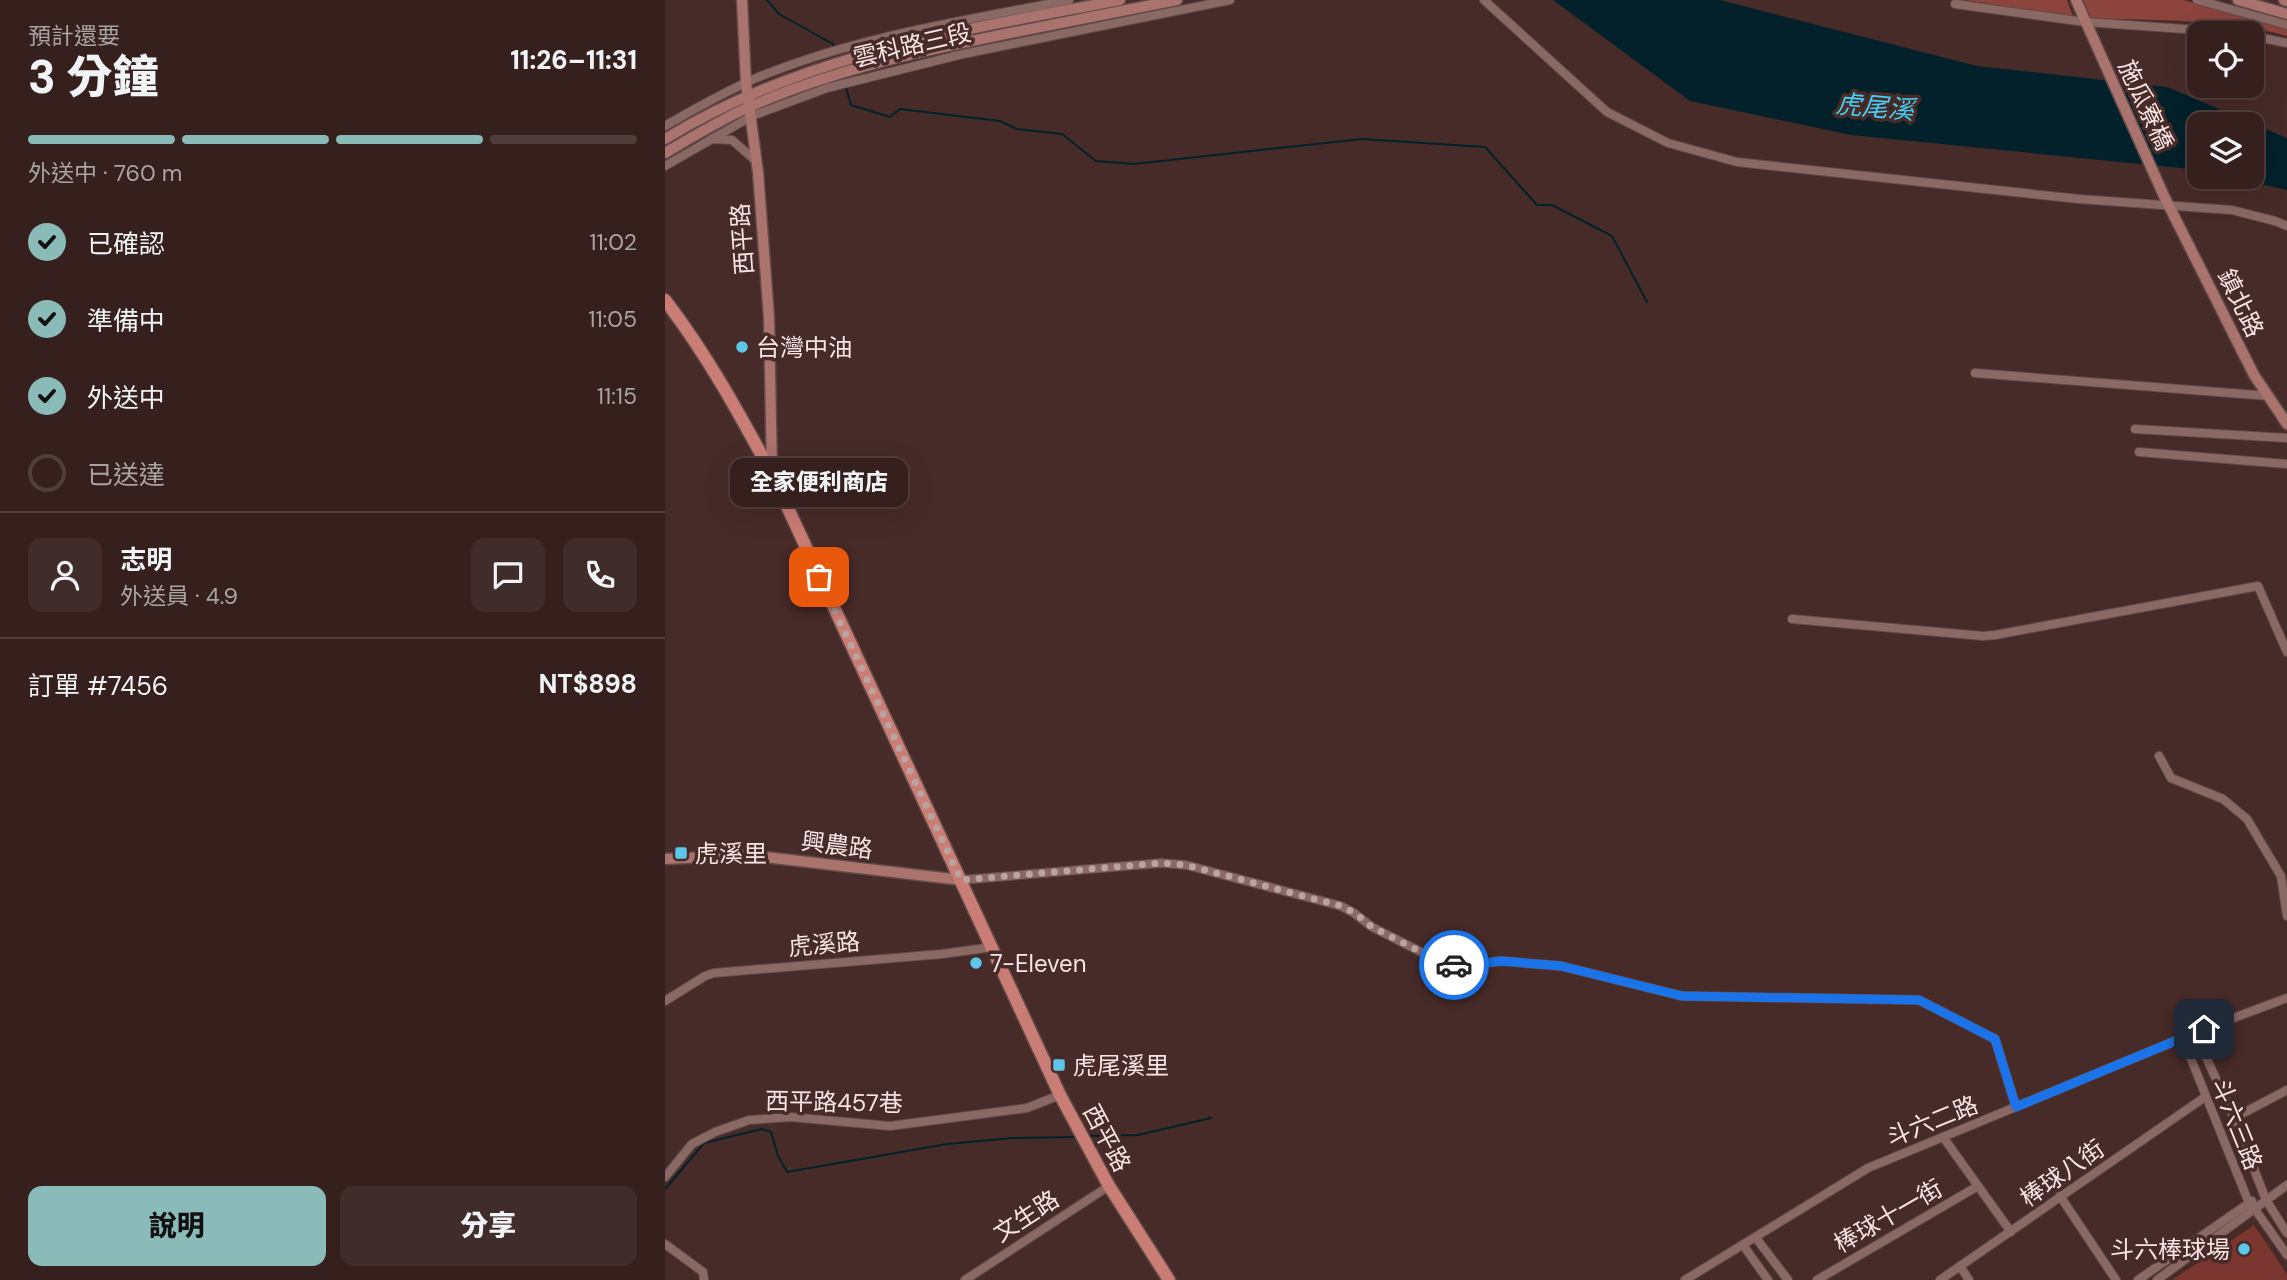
<!DOCTYPE html>
<html lang="zh-TW">
<head>
<meta charset="utf-8">
<style>
	:root { --surface:#35201e; --page:#402d2b; --text:#f1f3f6; --muted:#aaa3a4; --line:#4f3e3c; --accent:#8bbbb9 }
	body { margin:0; font-family:"DM Sans","Noto Sans TC",sans-serif; background:var(--page); color:var(--text); height:100vh; display:flex; flex-direction:column; font-size:26px; white-space:nowrap }
	* { box-sizing:border-box; margin:0 }
	p { font-size:23px; color:var(--muted) }
	.icon { flex:none; width:38px; height:38px; fill:none; stroke:currentColor; stroke-width:2; stroke-linecap:round; stroke-linejoin:round }
	.map { position:relative; flex:1; overflow:hidden }
	.side { display:flex; flex-direction:column; background:var(--surface); width:665px }
	.side>* { flex:none }
	.controls { position:absolute; left:1522px; top:21px; display:grid; gap:14px }
	.controls a { display:grid; place-items:center; width:77px; height:77px; border-radius:14px; background:var(--surface); box-shadow:0 7px 28px #0002,0 0 0 2px var(--line); font-size:35px }
	.pin { position:absolute; display:grid; place-items:center; width:60px; height:60px; color:#fff; margin:-30px; border-radius:14px; box-shadow:0 4px 10px #0006 }
	.courier { position:absolute; display:grid; place-items:center; width:70px; height:70px; margin:-35px; border:5px solid #1a73e8; border-radius:50%; background:#fff; color:#222; box-shadow:0 2px 9px #0007 }
	.bubble { position:absolute; height:49px; border-radius:14px; background:var(--surface); box-shadow:0 7px 28px #0002,0 0 0 2px var(--line); font-size:23px; font-weight:800; line-height:49px; text-align:center }
	.headline em { font-style:normal; font-weight:800 }
	.headline div { display:flex; flex-direction:column-reverse }
	.headline { display:flex; align-items:center; justify-content:space-between; height:119px; padding:0 28px }
	h1 { font-size:46px; font-weight:800; line-height:52px }
	.bar { display:grid; grid-template-columns:repeat(4,1fr); gap:10px 7px; align-content:center; height:84px; padding:0 28px }
	.bar i { height:9px; border-radius:5px; background:var(--line) }
	.bar .on { background:var(--accent) }
	.bar p { grid-column:span 4 }
	.line { display:flex; align-items:center; gap:18px; padding:0 28px; border-top:2px solid var(--line) }
	.line div { flex:1 }
	.round { display:grid; place-items:center; flex:none; width:74px; height:74px; border-radius:14px; background:var(--page) }
	ol { padding:0 28px; list-style:none }
	li { display:flex; align-items:center; gap:21px; height:77px }
	li p { margin-inline-start:auto }
	li .icon { padding:7px; border-radius:50%; background:var(--accent); color:#111; stroke-width:4 }
	li:last-child { color:var(--muted) }
	li i { width:38px; height:38px; border:4px solid var(--line); border-radius:50% }
	.action { display:flex; gap:14px; margin-top:auto; padding:14px 28px }
	.action a { flex:1; height:80px; border-radius:14px; background:var(--accent); color:#111; font-size:28px; font-weight:800; line-height:80px; text-align:center }
	.action a+a { background:var(--page); color:var(--text) }
	main { display:flex; flex:1; min-height:0 }
	.map>svg:first-child { display:block }
	.green { fill:#7b352f }
	.forest { fill:#8c443d }
	.water { fill:#02212a }
	.lines { fill:none; stroke-linecap:round; stroke-linejoin:round }
	.stream { stroke:#02212a; stroke-width:2 }
	.street-casing { stroke:#614a47; stroke-width:10 }
	.secondary-casing { stroke:#614a47; stroke-width:13 }
	.primary-casing { stroke:#614a47; stroke-width:15 }
	.street { stroke:#8a6965; stroke-width:8 }
	.secondary { stroke:#aa736d; stroke-width:10 }
	.primary { stroke:#ca7d75; stroke-width:12 }
	.done { stroke:#baa4a2; stroke-width:7; stroke-dasharray:0 12.6 }
	.route { stroke:#1a73e8; stroke-width:9 }
	.poi-dot { fill:#5cc7e8; stroke:#472b28; stroke-width:2.5 }
	.labels { text-anchor:middle; dominant-baseline:central; stroke-width:7; stroke-linejoin:round; paint-order:stroke }
	.street-label { font-size:24px; fill:#f8e5e3; stroke:#472b28 }
	.poi-label { font-size:24px; fill:#f8e5e3; stroke:#472b28; text-anchor:start }
	.water-label { font-size:26px; font-style:italic; fill:#42d1f8; stroke:#472b28 }
</style>
</head>
<body>
<main>
<section class="side">
<div class="headline"><div><h1>3 分鐘</h1><p>預計還要</p></div><em>11:26–11:31</em></div>
<div class="bar"><i class="on"></i><i class="on"></i><i class="on"></i><i></i><p>外送中 · 760 m</p></div>
<ol>
<li><svg class="icon" aria-label="check" viewBox="0 0 24 24"><path d="M5 12l5 5 9-10"/></svg>已確認<p>11:02</p></li>
<li><svg class="icon" aria-label="check" viewBox="0 0 24 24"><path d="M5 12l5 5 9-10"/></svg>準備中<p>11:05</p></li>
<li><svg class="icon" aria-label="check" viewBox="0 0 24 24"><path d="M5 12l5 5 9-10"/></svg>外送中<p>11:15</p></li>
<li><i></i>已送達</li>
</ol>
<div class="line" style="height:126px"><a class="round"><svg class="icon" aria-label="person" viewBox="0 0 24 24"><circle cx="12" cy="8" r="4"/><path d="M4 21q1-7 8-7t8 7"/></svg></a><div><b>志明</b><p>外送員 · 4.9</p></div><a class="round"><svg class="icon" aria-label="chat" viewBox="0 0 24 24"><path d="M4 5h16v11H9l-5 4z"/></svg></a><a class="round"><svg class="icon" aria-label="phone" viewBox="0 0 24 24"><path d="M5 4h4l2 5-3 2q2 4 5 5l2-3 5 2v4C11 20 4 13 5 4z"/></svg></a></div>
<div class="line" style="height:91px"><div>訂單 #7456</div><b>NT$898</b></div>
<div class="action"><a>說明</a><a>分享</a></div>
</section>
<div class="map">
<svg width="1622" height="1280" viewBox="0 0 1622 1280">
	<rect width="100%" height="100%" fill="#472b28"/>
	<polygon class="green" points="1589,1225 1622,1274 1622,1280 1507,1280"/>
	<g class="forest">
		<polygon points="1299,0 1402,0 1408,17"/>
		<path d="M 1418,0 L 1518,0 L 1622,29 L 1622,36 C 1560,18 1491,21 1426,18 Z"/>
	</g>
	<polygon class="water" points="888,0 1055,0 1312,66 1502,87 1622,138 1622,190 1564,177 1587,177 1587,124 1535,124 1535,170 1186,135 1025,101"/>
	<g class="lines">
		<g class="stream">
			<polyline points="102,0 114,14 168,44 170,49"/>
			<polyline points="181,88 186,105 225,117 235,109 335,121 352,129 397,134 431,161 469,164 697,139 820,147 872,205 887,205 947,236 982,302"/>
			<polyline points="423,1136 473,1135 546,1118"/>
			<polyline points="0,1189 39,1143 97,1129 106,1132 113,1156 122,1172 282,1144 348,1138 410,1137"/>
		</g>
		<defs>
			<g id="street">
				<polyline points="819,0 942,112 1003,143 1072,162 1414,199 1567,210 1610,221 1622,226"/>
				<polyline points="1532,0 1622,25"/>
				<polyline points="1290,4 1420,22 1577,33"/>
				<polyline points="1587,36 1622,43"/>
				<path d="M 0,126 C 29,109 58,93 89,79 C 189,37 298,21 404,0"/>
				<polyline points="46,139 67,140 91,161"/>
				<polyline points="0,166 87,116 162,88 298,54 565,0"/>
				<polyline points="1310,373 1604,396"/>
				<polyline points="1470,429 1622,438"/>
				<polyline points="1474,452 1622,464"/>
				<polyline points="1127,619 1318,636 1330,635 1593,586 1622,652"/>
				<polyline points="1494,756 1506,778 1558,799 1582,819 1616,876 1622,916"/>
				<polyline points="296,880 496,863 521,865 676,906 689,913 707,927 778,963 795,966 836,961 896,966 1017,996 1254,1000 1330,1039 1351,1107"/>
				<polyline points="0,1001 40,976 49,973 277,954 328,947"/>
				<polyline points="1530,1033 1569,1118 1601,1200 1622,1233"/>
				<polyline points="1518,1039 1582,1198 1622,1255"/>
				<polyline points="1569,1118 1622,1090"/>
				<polyline points="1278,1137 1346,1232"/>
				<polyline points="0,1177 27,1144 50,1132 84,1120 125,1117 225,1126 362,1108 395,1095"/>
				<polyline points="1395,1196 1451,1280"/>
				<polyline points="1091,1238 1123,1280"/>
				<polyline points="0,1244 38,1272 39,1280"/>
				<polyline points="1078,1245 1103,1280"/>
				<polyline points="1295,1266 1304,1280"/>
				<polyline points="300,1280 444,1186"/>
				<polyline points="1020,1280 1203,1168 1539,1029 1622,998"/>
				<polyline points="1152,1280 1313,1186"/>
				<polyline points="1275,1280 1540,1097"/>
				<polyline points="1473,1280 1587,1201"/>
				<polyline points="1492,1280 1622,1185"/>
			</g>
			<g id="secondary">
				<polyline points="77,0 81,83 93,172 104,318 107,473"/>
				<polyline points="1411,0 1499,196 1589,375 1622,424"/>
				<polyline points="1573,0 1622,14"/>
				<polyline points="1619,0 1622,1"/>
				<path d="M 0,139 C 138,54 299,30 455,0"/>
				<path d="M 0,153 C 27,137 55,120 84,107 C 167,70 256,51 345,33 C 401,22 456,11 512,0"/>
				<polyline points="0,859 83,855 296,880"/>
			</g>
			<path id="primary" d="M 0,300 C 43,356 75,415 108,476 L 395,1095 L 444,1186 L 504,1280"/>
		</defs>
		<use href="#street" class="street-casing"/>
		<use href="#secondary" class="secondary-casing"/>
		<use href="#primary" class="primary-casing"/>
		<use href="#street" class="street"/>
		<use href="#secondary" class="secondary"/>
		<use href="#primary" class="primary"/>
	</g>
	<g class="lines">
		<polyline class="done" points="154,577 296,880 496,863 521,865 676,906 690,913 707,927 778,963 789,965"/>
		<polyline class="route" points="789,965 795,966 836,961 896,966 1017,996 1254,1000 1330,1039 1351,1107 1539,1029"/>
	</g>
	<g class="poi-dot">
		<circle cx="77" cy="347" r="7"/>
		<rect x="9" y="846" width="14" height="14" rx="3.5"/>
		<circle cx="311" cy="963" r="7"/>
		<rect x="387" y="1058" width="14" height="14" rx="3.5"/>
		<circle cx="1579" cy="1249" r="7"/>
	</g>
	<g class="labels">
		<g class="street-label">
			<text transform="translate(247 45) rotate(-13)">雲科路三段</text>
			<text transform="translate(1481 105) rotate(65)">施瓜寮橋</text>
			<text transform="translate(77 239) rotate(-94)">西平路</text>
			<text transform="translate(1576 303) rotate(64)">鎮北路</text>
			<text transform="translate(172 845) rotate(7)">興農路</text>
			<text transform="translate(159 944) rotate(-5)">虎溪路</text>
			<text transform="translate(169 1102) rotate(1)">西平路457巷</text>
			<text transform="translate(1267 1121) rotate(-22)">斗六二路</text>
			<text transform="translate(1572 1124) rotate(68)">斗六三路</text>
			<text transform="translate(442 1138) rotate(62)">西平路</text>
			<text transform="translate(1397 1173) rotate(-35)">棒球八街</text>
			<text transform="translate(361 1216) rotate(-33)">文生路</text>
			<text transform="translate(1223 1216) rotate(-30)">棒球十一街</text>
		</g>
		<g class="poi-label">
			<text x="91" y="347">台灣中油</text>
			<text x="30" y="853">虎溪里</text>
			<text x="325" y="963">7-Eleven</text>
			<text x="408" y="1065">虎尾溪里</text>
			<text x="1565" y="1249" text-anchor="end">斗六棒球場</text>
		</g>
		<g class="water-label">
			<text transform="translate(1210 107) rotate(5)">虎尾溪</text>
		</g>
	</g>
</svg>
<div class="controls">
<a><svg class="icon" aria-label="locate" viewBox="0 0 24 24"><circle cx="12" cy="12" r="6"/><path d="M12 2v4M12 18v4M2 12h4M18 12h4"/></svg></a>
<a><svg class="icon" aria-label="layers" viewBox="0 0 24 24"><path d="M12 4l9 5-9 5-9-5zM3 14l9 5 9-5"/></svg></a>
</div>
<div class="pin" style="left:154px;top:577px;background:#ea580c"><svg class="icon" aria-label="bag" viewBox="0 0 24 24"><path d="M5 8h14l-1 12H6zM9 8a3 3 0 0 1 6 0"/></svg></div>
<div class="pin" style="left:1539px;top:1029px;background:#1f2937"><svg class="icon" aria-label="home" viewBox="0 0 24 24"><path d="M3 11l9-7 9 7M6 9v11h12V9"/></svg></div>
<div class="courier" style="left:789px;top:965px"><svg class="icon" aria-label="car" viewBox="0 0 24 24"><path d="M5 17H2v-5l4-1 3-4h7l3 4 3 1v5h-3M9 17h6M6 11h13"/><circle cx="7" cy="17" r="2"/><circle cx="17" cy="17" r="2"/></svg></div>
<div class="bubble" style="left:65px;top:458px;width:178px">全家便利商店</div>
</div>
</main>
</body>
</html>
